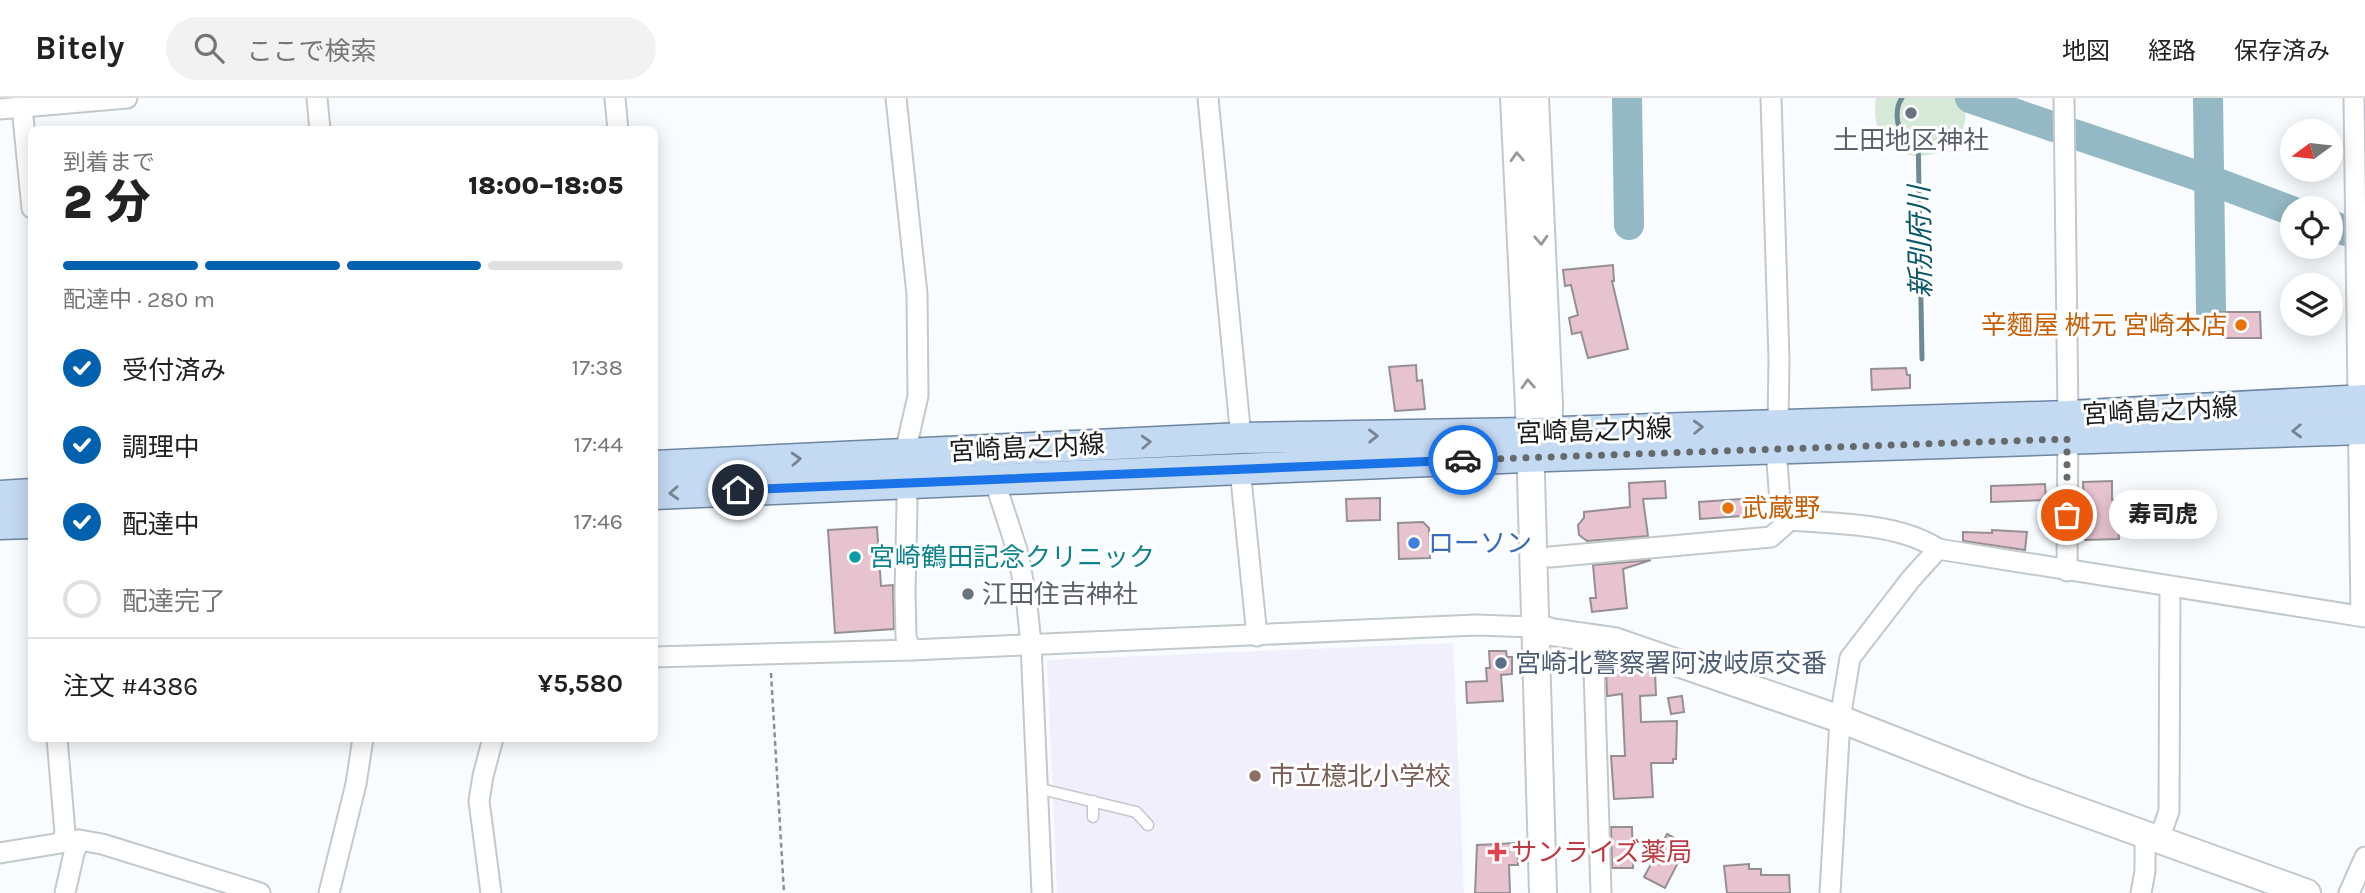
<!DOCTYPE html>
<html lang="ja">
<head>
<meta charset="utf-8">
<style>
	:root { --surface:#fff; --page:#f2f2f2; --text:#222; --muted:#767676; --line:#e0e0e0; --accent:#0261ae }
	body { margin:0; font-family:Karla,"Noto Sans JP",sans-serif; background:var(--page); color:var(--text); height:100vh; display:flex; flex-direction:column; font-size:26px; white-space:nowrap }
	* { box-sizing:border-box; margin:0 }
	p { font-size:23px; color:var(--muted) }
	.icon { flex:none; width:38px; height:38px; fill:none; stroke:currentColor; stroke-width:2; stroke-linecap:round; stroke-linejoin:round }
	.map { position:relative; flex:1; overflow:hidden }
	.sheet { position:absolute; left:28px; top:28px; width:630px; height:616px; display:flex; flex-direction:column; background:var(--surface); border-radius:10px; box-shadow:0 4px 18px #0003 }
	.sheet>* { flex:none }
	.needle { width:46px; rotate:255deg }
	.tools { position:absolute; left:2280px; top:21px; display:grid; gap:14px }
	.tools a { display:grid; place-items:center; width:63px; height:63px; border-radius:50%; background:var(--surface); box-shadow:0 4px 18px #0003; font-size:35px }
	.pin { position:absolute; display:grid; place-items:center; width:60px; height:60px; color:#fff; margin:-30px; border:4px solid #fff; border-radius:50%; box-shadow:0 2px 7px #0007 }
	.courier { position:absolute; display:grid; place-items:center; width:70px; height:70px; margin:-35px; border:5px solid #1a73e8; border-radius:50%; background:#fff; color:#222; box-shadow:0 2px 9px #0007 }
	.bubble { position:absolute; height:49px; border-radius:24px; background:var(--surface); box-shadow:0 4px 18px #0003; font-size:23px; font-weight:800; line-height:49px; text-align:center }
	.summary em { font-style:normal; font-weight:800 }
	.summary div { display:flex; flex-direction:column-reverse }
	.summary { display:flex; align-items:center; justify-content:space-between; height:119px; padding:0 35px }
	h1 { font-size:46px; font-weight:800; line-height:52px }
	.bar { display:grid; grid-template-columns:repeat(4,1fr); gap:10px 7px; align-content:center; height:84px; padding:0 35px }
	.bar i { height:9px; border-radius:5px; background:var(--line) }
	.bar .on { background:var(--accent) }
	.bar p { grid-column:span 4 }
	.line { display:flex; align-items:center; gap:18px; padding:0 35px; border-top:2px solid var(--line) }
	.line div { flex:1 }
	ol { padding:0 35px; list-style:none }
	li { display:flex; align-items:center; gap:21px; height:77px }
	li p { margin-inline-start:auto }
	li .icon { padding:7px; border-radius:50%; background:var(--accent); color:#fff; stroke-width:4 }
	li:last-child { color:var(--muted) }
	li i { width:38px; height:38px; border:4px solid var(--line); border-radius:50% }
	header { display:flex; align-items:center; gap:42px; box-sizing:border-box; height:98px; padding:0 35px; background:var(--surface); border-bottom:2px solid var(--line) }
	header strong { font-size:33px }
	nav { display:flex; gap:38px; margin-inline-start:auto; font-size:24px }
	.search { width:490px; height:63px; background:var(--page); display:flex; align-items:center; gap:18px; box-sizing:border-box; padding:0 24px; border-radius:38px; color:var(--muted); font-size:26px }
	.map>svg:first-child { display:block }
	.education { fill:#f2effc }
	.green { fill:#d6e9d8 }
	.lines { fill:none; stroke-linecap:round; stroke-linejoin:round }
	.stream { stroke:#6f8992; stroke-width:5 }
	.river { stroke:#94b8c4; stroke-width:30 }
	.building { fill:#e6c3cf; stroke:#968f92; stroke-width:2 }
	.lane-casing { stroke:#c2c8cc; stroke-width:13 }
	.street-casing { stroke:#c2c8cc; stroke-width:23 }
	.secondary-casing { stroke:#c2c8cc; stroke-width:30 }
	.primary-casing { stroke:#6e86a2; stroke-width:33 }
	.path { stroke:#8c8f91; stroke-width:2.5; stroke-dasharray:5 3.5; stroke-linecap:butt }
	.lane { stroke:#fff; stroke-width:10 }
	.street { stroke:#fff; stroke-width:19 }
	.secondary { stroke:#fff; stroke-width:26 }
	.primary { stroke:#c4d9f2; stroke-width:30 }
	.oneway { stroke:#989899 }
	.oneway2 { stroke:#778492 }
	.done { stroke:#676a6b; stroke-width:7; stroke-dasharray:0 12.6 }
	.route { stroke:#1a73e8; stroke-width:9 }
	.worship-dot { fill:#6b7280; stroke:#fff; stroke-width:2.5 }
	.food-dot { fill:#e8710a; stroke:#fff; stroke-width:2.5 }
	.shop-dot { fill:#3f7fe0; stroke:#fff; stroke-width:2.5 }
	.culture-dot { fill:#0f9aa8; stroke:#fff; stroke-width:2.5 }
	.service-dot { fill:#5c6f8a; stroke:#fff; stroke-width:2.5 }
	.education-dot { fill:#8d6e63; stroke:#fff; stroke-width:2.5 }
	.health-dot { fill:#e0444e; stroke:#fff; stroke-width:2.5 }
	.labels { text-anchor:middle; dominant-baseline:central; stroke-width:6; stroke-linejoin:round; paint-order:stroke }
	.worship-label { font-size:26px; fill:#5b616d; stroke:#fff }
	.food-label { font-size:26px; fill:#c56008; stroke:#fff; text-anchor:end }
	.street-label { font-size:26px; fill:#191b1c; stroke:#fff }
	.shop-label { font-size:26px; fill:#366cbe; stroke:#fff; text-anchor:start }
	.culture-label { font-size:26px; fill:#0d838f; stroke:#fff; text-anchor:start }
	.service-label { font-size:26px; fill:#4e5e75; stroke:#fff; text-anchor:start }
	.education-label { font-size:26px; fill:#785e54; stroke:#fff; text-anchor:start }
	.health-label { font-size:26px; fill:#be3a42; stroke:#fff; text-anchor:start }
	.water-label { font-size:28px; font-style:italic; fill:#0b5769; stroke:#fff }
</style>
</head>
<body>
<header>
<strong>Bitely</strong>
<div class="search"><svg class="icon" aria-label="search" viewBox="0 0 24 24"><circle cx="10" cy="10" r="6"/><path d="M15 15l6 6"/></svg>ここで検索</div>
<nav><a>地図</a><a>経路</a><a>保存済み</a></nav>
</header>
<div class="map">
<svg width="2365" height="795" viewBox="0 0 2365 795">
	<rect width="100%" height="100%" fill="#f8fcfe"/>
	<polygon class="education" points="1453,545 1464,795 1057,795 1047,562"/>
	<path class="green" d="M 1876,0 L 1963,0 C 1985,68 1863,86 1876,0 Z"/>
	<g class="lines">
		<path class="stream" d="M 1902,0 C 1896,8 1894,29 1905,35 C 1907,36 1916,35 1918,35 L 1922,261"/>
		<g class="river">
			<polyline points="1627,0 1629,127"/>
			<polyline points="1970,0 2054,29"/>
			<polyline points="2208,0 2211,213"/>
			<polyline points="2074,36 2210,82 2292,113"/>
			<polyline points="2331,127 2346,133"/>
		</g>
	</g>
	<g class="building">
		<polygon points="1613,167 1614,183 1612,183 1628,251 1588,260 1581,234 1572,236 1569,220 1578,217 1571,187 1565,188 1563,172"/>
		<polygon points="2220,214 2260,214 2261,240 2221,240"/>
		<polygon points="1416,267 1417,283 1422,282 1425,311 1395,313 1389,269"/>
		<polygon points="1906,270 1907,277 1910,277 1910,290 1872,292 1871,271"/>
		<polygon points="1665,383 1666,400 1643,401 1648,438 1587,443 1579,437 1578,427 1584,420 1584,414 1630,409 1629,385"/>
		<polygon points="2112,383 2112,402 2125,402 2126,428 2118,428 2119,441 2085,442 2083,384"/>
		<polygon points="2045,386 2046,402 1991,404 1991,388"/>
		<polygon points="1380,400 1380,422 1347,423 1346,401"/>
		<polygon points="1755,400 1756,417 1700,421 1699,404"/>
		<polygon points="1423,424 1429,430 1430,460 1399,461 1398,425"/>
		<polygon points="877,429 881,488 893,487 894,531 835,535 828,432"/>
		<polygon points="1992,432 2027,434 2025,452 1963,443 1963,434 1992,435"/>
		<polygon points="1651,462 1623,471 1627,510 1592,514 1590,500 1596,500 1593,467"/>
		<polygon points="1489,553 1506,553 1507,559 1512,559 1512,576 1501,577 1503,603 1467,605 1466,584 1487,583 1486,570 1490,570"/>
		<polygon points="1638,571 1655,574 1656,597 1640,598 1641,624 1677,623 1676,661 1673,661 1673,665 1651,665 1653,699 1614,701 1611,658 1625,658 1622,596 1607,598 1606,574"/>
		<polygon points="1682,598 1684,614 1671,616 1668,600"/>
		<polygon points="1611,729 1632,729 1633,770 1612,770"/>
		<polygon points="1667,736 1687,747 1665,790 1644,779"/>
		<polygon points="1517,745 1518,767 1509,767 1510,795 1475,795 1477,747"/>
		<polygon points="1749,766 1749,771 1761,771 1761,777 1789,777 1790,795 1727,795 1724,768"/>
	</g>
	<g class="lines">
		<defs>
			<g id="lane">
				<polyline points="1037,690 1136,714 1148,727"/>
				<polyline points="1093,703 1093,719"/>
			</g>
			<g id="street">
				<polyline points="317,0 320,32"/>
				<polyline points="615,0 618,32"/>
				<polyline points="896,0 917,196 918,298 905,355 907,406 905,495 906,539 911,552"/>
				<polyline points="1208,0 1241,340"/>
				<polyline points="1771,0 1779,261 1778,327"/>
				<polyline points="2064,0 2068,318 2067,473"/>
				<polyline points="2354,0 2361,518"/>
				<polyline points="22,9 32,110"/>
				<polyline points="0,11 127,0"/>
				<path d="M 1776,351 L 1781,417 L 1790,422 C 1836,426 1899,425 1938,451"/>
				<polyline points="1240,371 1257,538"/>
				<polyline points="994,381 1017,452 1026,498 1031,546 1042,795"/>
				<polyline points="1550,459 1771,439 1790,422"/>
				<polyline points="1593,539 1601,795"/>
				<polyline points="654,559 911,552 1476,527 1536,529"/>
				<polyline points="57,640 65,735 62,744"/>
				<polyline points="2159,742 2169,713 2170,489"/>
				<polyline points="0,755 79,742 102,746 260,795"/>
				<polyline points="65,795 74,755 79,742"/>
				<polyline points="329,795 356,686 363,640"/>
				<polyline points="491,795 479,703 483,678 493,640"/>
				<polyline points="1830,795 1840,621 1850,560 1911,481 1938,451 2365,519"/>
				<polyline points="2141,795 2145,773 2145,737"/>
				<polyline points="2349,795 2365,759"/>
			</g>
			<g id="secondary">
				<polyline points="1514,0 1529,309 1543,795"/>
				<polyline points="1535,0 1549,307 1548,355"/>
				<polyline points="1536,529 1551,534 1614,543 1840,621 2024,693 2307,795"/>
			</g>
			<g id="primary">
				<polyline points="654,368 1241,340 1529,335 2068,318 2365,302"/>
				<polyline points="654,396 1548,358 2365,331"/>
				<polyline points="0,398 32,396"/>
				<polyline points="0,426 32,425"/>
			</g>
		</defs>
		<use href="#lane" class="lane-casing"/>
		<use href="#street" class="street-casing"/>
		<use href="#secondary" class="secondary-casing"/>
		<use href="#primary" class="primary-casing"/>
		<polyline class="path" points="771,575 784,795"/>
		<use href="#lane" class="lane"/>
		<use href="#street" class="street"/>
		<use href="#secondary" class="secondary"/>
		<use href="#primary" class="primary"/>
	</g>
	<defs><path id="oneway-chevron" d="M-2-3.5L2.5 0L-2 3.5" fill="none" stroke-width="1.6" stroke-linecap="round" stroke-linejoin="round" transform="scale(1.75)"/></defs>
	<g class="oneway">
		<use href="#oneway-chevron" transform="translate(1517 59) rotate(-93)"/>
		<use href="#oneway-chevron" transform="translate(1541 142) rotate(87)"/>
		<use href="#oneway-chevron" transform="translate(1528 286) rotate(-93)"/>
	</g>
	<g class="oneway2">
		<use href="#oneway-chevron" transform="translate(1698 329) rotate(-2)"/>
		<use href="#oneway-chevron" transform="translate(2297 333) rotate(178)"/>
		<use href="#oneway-chevron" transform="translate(1373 338) rotate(-1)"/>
		<use href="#oneway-chevron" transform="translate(1146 344) rotate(-3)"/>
		<use href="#oneway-chevron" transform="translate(796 361) rotate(-3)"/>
		<use href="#oneway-chevron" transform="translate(674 395) rotate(177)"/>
	</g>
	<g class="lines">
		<polyline class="done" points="1463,362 2067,341 2067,417"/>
		<polyline class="route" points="738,392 1463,362"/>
	</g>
	<g class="worship-dot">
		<circle cx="1911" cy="15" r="7"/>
		<circle cx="968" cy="496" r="7"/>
	</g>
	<g class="food-dot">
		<circle cx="2241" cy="227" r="7"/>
		<circle cx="1728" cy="410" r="7"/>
	</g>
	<circle class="shop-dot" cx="1414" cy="445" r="7"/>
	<circle class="culture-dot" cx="855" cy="459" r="7"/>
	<circle class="service-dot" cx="1501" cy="565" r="7"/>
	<circle class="education-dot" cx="1255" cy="678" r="7"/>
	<path class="health-dot" d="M1493.5 743.5h7v7h7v7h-7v7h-7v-7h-7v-7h7z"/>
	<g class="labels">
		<g class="worship-label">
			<text x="1911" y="42">土田地区神社</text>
			<text x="982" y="496" text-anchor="start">江田住吉神社</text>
		</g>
		<g class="food-label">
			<text x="2227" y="227">辛麵屋 桝元 宮崎本店</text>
			<text x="1742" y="410" text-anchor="start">武蔵野</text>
		</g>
		<g class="street-label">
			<text transform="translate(2160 313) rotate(-3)">宮崎島之内線</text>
			<text transform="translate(1594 333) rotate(-2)">宮崎島之内線</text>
			<text transform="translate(1027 350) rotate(-3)">宮崎島之内線</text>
		</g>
		<g class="shop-label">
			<text x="1428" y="445">ローソン</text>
		</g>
		<g class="culture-label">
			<text x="869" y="459">宮崎鶴田記念クリニック</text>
		</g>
		<g class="service-label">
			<text x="1515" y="565">宮崎北警察署阿波岐原交番</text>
		</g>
		<g class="education-label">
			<text x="1269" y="678">市立檍北小学校</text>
		</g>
		<g class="health-label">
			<text x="1511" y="754">サンライズ薬局</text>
		</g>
		<g class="water-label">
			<text transform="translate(1920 144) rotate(-91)">新別府川</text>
		</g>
	</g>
</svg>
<div class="tools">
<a><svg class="needle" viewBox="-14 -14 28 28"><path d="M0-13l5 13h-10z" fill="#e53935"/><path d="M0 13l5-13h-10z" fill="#767676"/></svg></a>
<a><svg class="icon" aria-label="locate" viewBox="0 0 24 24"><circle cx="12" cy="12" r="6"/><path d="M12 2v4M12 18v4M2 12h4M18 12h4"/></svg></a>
<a><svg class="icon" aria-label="layers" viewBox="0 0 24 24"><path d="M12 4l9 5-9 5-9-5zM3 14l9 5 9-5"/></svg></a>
</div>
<div class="pin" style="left:2067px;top:417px;background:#ea580c"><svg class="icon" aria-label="bag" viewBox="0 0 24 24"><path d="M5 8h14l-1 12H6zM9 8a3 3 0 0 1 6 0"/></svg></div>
<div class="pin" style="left:738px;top:392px;background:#1f2937"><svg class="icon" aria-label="home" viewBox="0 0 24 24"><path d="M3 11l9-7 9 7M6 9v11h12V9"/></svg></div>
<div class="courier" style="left:1463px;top:362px"><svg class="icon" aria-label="car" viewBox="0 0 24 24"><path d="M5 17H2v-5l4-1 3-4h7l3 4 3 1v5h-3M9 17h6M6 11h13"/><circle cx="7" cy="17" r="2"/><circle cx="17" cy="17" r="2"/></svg></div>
<div class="bubble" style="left:2109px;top:392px;width:108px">寿司虎</div>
<section class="sheet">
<div class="summary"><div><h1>2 分</h1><p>到着まで</p></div><em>18:00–18:05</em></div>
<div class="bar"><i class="on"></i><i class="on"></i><i class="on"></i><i></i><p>配達中 · 280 m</p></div>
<ol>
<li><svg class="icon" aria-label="check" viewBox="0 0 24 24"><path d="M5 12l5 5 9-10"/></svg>受付済み<p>17:38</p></li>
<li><svg class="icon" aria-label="check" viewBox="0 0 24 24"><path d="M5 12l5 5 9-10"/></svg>調理中<p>17:44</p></li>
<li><svg class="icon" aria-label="check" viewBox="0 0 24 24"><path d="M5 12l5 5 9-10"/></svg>配達中<p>17:46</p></li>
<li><i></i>配達完了</li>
</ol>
<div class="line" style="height:91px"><div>注文 #4386</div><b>¥5,580</b></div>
</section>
</div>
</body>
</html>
